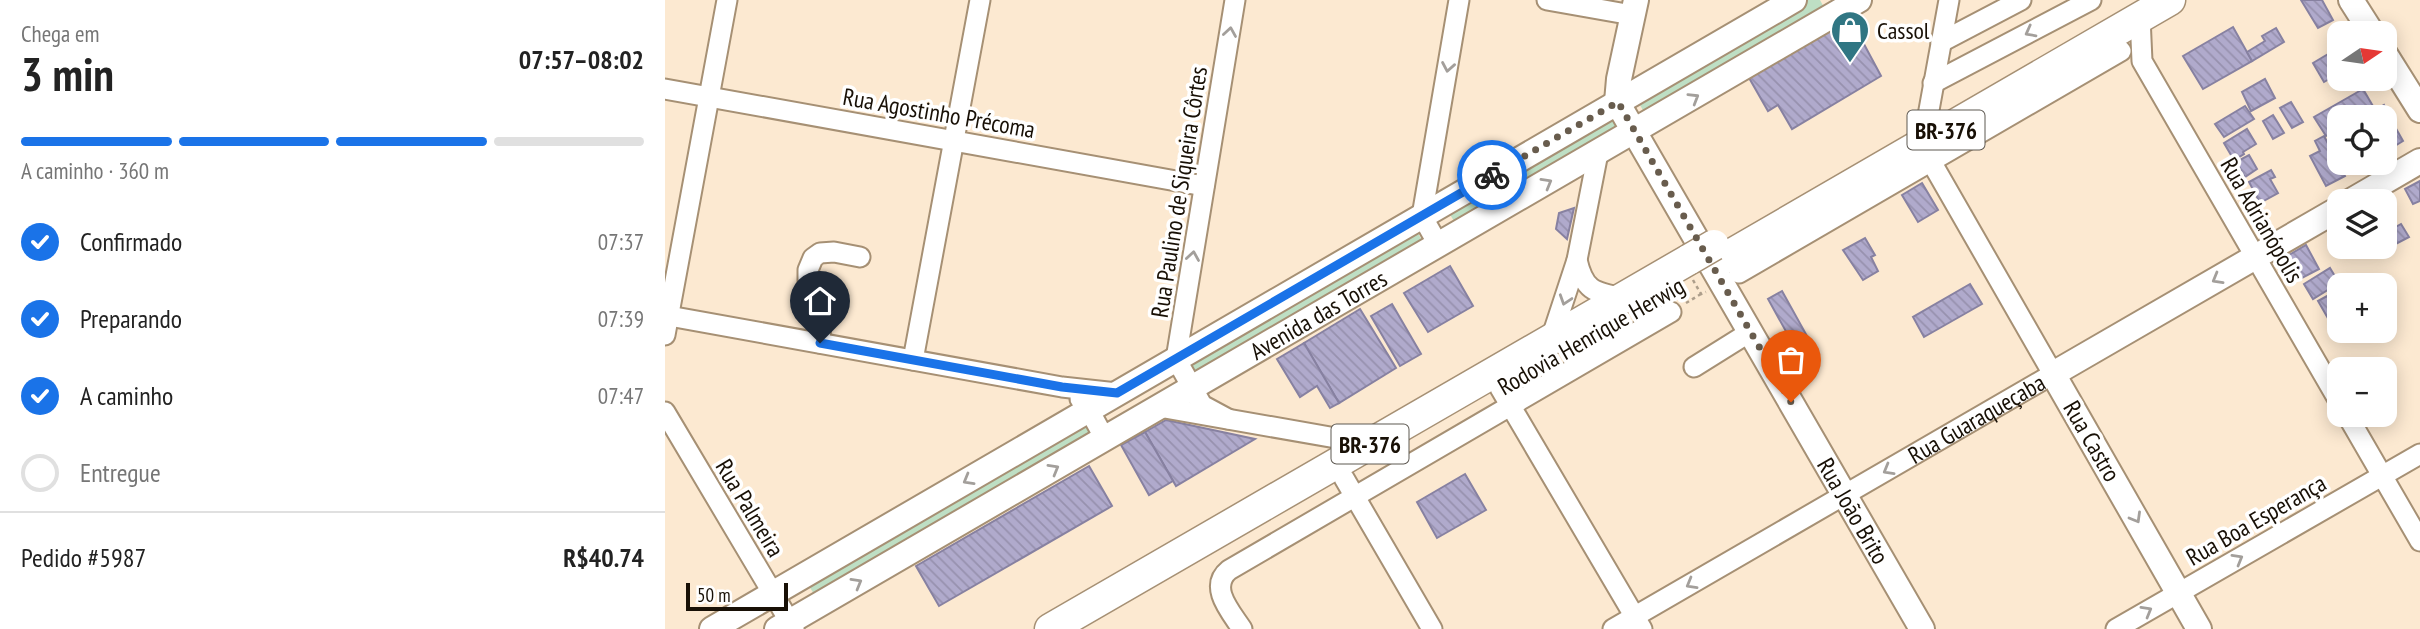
<!DOCTYPE html>
<html lang="pt">
<head>
<meta charset="utf-8">
<style>
	:root { --surface:#fff; --page:#f6f6f6; --text:#222; --muted:#767676; --line:#e0e0e0; --accent:#1a73e8 }
	body { margin:0; font-family:"PT Sans Narrow",sans-serif; background:var(--page); color:var(--text); height:100vh; display:flex; flex-direction:column; font-size:26px; white-space:nowrap }
	* { box-sizing:border-box; margin:0 }
	p { font-size:23px; color:var(--muted) }
	.icon { flex:none; width:38px; height:38px; fill:none; stroke:currentColor; stroke-width:2; stroke-linecap:round; stroke-linejoin:round }
	.map { position:relative; flex:1; overflow:hidden }
	.sheet { display:flex; flex-direction:column; background:var(--surface); width:665px }
	.sheet>* { flex:none }
	.needle { width:46px; rotate:77deg }
	.tools { position:absolute; left:1662px; top:21px; display:grid; gap:14px }
	.tools a { display:grid; place-items:center; width:70px; height:70px; border-radius:14px; background:var(--surface); box-shadow:0 4px 18px #0003; font-size:35px }
	.scale { position:absolute; left:21px; bottom:18px; width:102px; box-sizing:border-box; padding-left:7px; border:4px solid #181006; border-top:0; font-size:19px; line-height:24px; white-space:nowrap; color:#181006; -webkit-text-stroke:5px #fff; paint-order:stroke }
	.pin { position:absolute; display:grid; place-items:center; width:60px; height:60px; color:#fff; margin:-72px -30px; border-radius:50% 50% 50% 0; rotate:-45deg; box-shadow:0 0 7px #0007 }
	.pin .icon { rotate:45deg }
	.courier { position:absolute; display:grid; place-items:center; width:70px; height:70px; margin:-35px; border:5px solid #1a73e8; border-radius:50%; background:#fff; color:#222; box-shadow:0 2px 9px #0007 }
	.headline em { font-style:normal; font-weight:700 }
	.headline div { display:flex; flex-direction:column-reverse }
	.headline { display:flex; align-items:center; justify-content:space-between; height:119px; padding:0 21px }
	h1 { font-size:46px; font-weight:700; line-height:52px }
	.bar { display:grid; grid-template-columns:repeat(4,1fr); gap:10px 7px; align-content:center; height:84px; padding:0 21px }
	.bar i { height:9px; border-radius:5px; background:var(--line) }
	.bar .selected { background:var(--accent) }
	.bar p { grid-column:span 4 }
	.line { display:flex; align-items:center; gap:18px; padding:0 21px; border-top:2px solid var(--line) }
	.line div { flex:1 }
	ol { padding:0 21px; list-style:none }
	li { display:flex; align-items:center; gap:21px; height:77px }
	li p { margin-inline-start:auto }
	li .icon { padding:7px; border-radius:50%; background:var(--accent); color:#fff; stroke-width:4 }
	li:last-child { color:var(--muted) }
	li i { width:38px; height:38px; border:4px solid var(--line); border-radius:50% }
	main { display:flex; flex:1; min-height:0 }
	.map>svg:first-child { display:block }
	.green { fill:#bedfc4 }
	.building { fill:url(#building-back-hatch); stroke:#8781a1; stroke-width:2 }
	.lines { fill:none; stroke-linecap:round; stroke-linejoin:round }
	.minor-casing { stroke:#a69074; stroke-width:23 }
	.major-casing { stroke:#a69074; stroke-width:28 }
	.highway-casing { stroke:#a69074; stroke-width:33 }
	.path { stroke:#ad9e8b; stroke-width:2.5; stroke-dasharray:3.5 3.5; stroke-linecap:butt }
	.minor { stroke:#fff; stroke-width:19 }
	.major { stroke:#fff; stroke-width:24 }
	.highway { stroke:#fff; stroke-width:30 }
	.highway-bridge-casing { stroke:#a69074; stroke-width:33; stroke-linecap:butt }
	.highway-bridge { stroke:#fff; stroke-width:30 }
	.oneway { stroke:#a39f9b }
	.done { stroke:#685c4d; stroke-width:7; stroke-dasharray:0 12.6 }
	.route { stroke:#1a73e8; stroke-width:9 }
	.labels { text-anchor:middle; dominant-baseline:central; stroke-width:7; stroke-linejoin:round; paint-order:stroke }
	.shield { fill:#fff; stroke:#5d5851; stroke-width:2 }
	.shield-label { font-size:23px; font-weight:bold; fill:#181006 }
	.poi-label { font-size:24px; fill:#181006; stroke:#fff; text-anchor:start }
	.street-label { font-size:24px; fill:#181006; stroke:#fff }
</style>
</head>
<body>
<main>
<section class="sheet">
<div class="headline"><div><h1>3 min</h1><p>Chega em</p></div><em>07:57–08:02</em></div>
<div class="bar"><i class="selected"></i><i class="selected"></i><i class="selected"></i><i></i><p>A caminho · 360 m</p></div>
<ol>
<li><svg class="icon" aria-label="check" viewBox="0 0 24 24"><path d="M5 12l5 5 9-10"/></svg>Confirmado<p>07:37</p></li>
<li><svg class="icon" aria-label="check" viewBox="0 0 24 24"><path d="M5 12l5 5 9-10"/></svg>Preparando<p>07:39</p></li>
<li><svg class="icon" aria-label="check" viewBox="0 0 24 24"><path d="M5 12l5 5 9-10"/></svg>A caminho<p>07:47</p></li>
<li><i></i>Entregue</li>
</ol>
<div class="line" style="height:91px"><div>Pedido #5987</div><b>R$40.74</b></div>
</section>
<div class="map">
<svg width="1755" height="629" viewBox="0 0 1755 629">
	<defs>
		<pattern id="building-back-hatch" width="6" height="6" patternUnits="userSpaceOnUse" patternTransform="scale(1.75)"><rect width="6" height="6" fill="#b0aacc"/><path d="M-1 5l2 2M0 0l6 6M5-1l2 2" fill="none" stroke="#9791ae"/></pattern>
	</defs>
	<rect width="100%" height="100%" fill="#fce9d1"/>
	<g class="green">
		<polygon points="1137,0 1155,0 1161,11 980,114 970,96"/>
		<polygon points="952,110 959,128 792,226 781,208"/>
		<polygon points="749,226 759,244 529,378 521,363"/>
		<polygon points="422,419 430,434 149,594 144,586"/>
	</g>
	<g class="building">
		<polygon points="1636,0 1657,0 1668,20 1653,28"/>
		<polygon points="1185,18 1216,76 1127,129 1113,105 1103,111 1083,76"/>
		<polygon points="1568,27 1587,61 1538,89 1518,56"/>
		<polygon points="1611,28 1619,42 1587,61 1582,52 1600,41 1597,36"/>
		<polygon points="1675,47 1675,73 1659,82 1648,63"/>
		<polygon points="1600,79 1610,98 1586,111 1577,92"/>
		<polygon points="1698,89 1709,108 1694,117 1675,117 1675,128 1661,136 1649,117"/>
		<polygon points="1626,102 1638,122 1627,128 1615,108"/>
		<polygon points="1719,105 1727,120 1720,124 1720,117 1699,117"/>
		<polygon points="1580,106 1589,119 1559,137 1550,124"/>
		<polygon points="1608,115 1619,133 1608,139 1598,121"/>
		<polygon points="1729,125 1738,141 1720,152 1720,131"/>
		<polygon points="1582,129 1591,144 1578,152 1579,154 1569,160 1559,143"/>
		<polygon points="1659,136 1680,176 1661,186 1645,156 1655,151 1650,141"/>
		<polygon points="1584,155 1592,169 1580,177 1571,162"/>
		<polygon points="1606,170 1610,177 1605,179 1613,193 1595,203 1584,182"/>
		<polygon points="1755,181 1755,201 1748,204 1740,189"/>
		<polygon points="1257,183 1273,210 1253,222 1237,195"/>
		<polygon points="909,208 902,239 891,229 894,213"/>
		<polygon points="1736,224 1744,237 1727,246 1720,233"/>
		<polygon points="1200,238 1210,255 1206,257 1213,271 1198,280 1178,250"/>
		<polygon points="1641,245 1654,269 1637,278 1624,255"/>
		<polygon points="785,266 808,306 763,332 739,293"/>
		<polygon points="1665,268 1674,283 1648,299 1639,284"/>
		<polygon points="1305,284 1317,304 1259,337 1248,317"/>
		<polygon points="1675,289 1675,313 1664,320 1653,301"/>
		<polygon points="1117,291 1147,345 1133,353 1103,299"/>
		<polygon points="727,304 756,354 735,366 706,316"/>
		<polygon points="695,309 731,368 674,403 639,343"/>
		<polygon points="639,343 674,403 665,408 652,386 635,397 612,359"/>
		<polygon points="501,420 590,439 511,486 480,432"/>
		<polygon points="480,432 508,481 484,495 456,445"/>
		<polygon points="424,466 447,506 274,606 251,566"/>
		<polygon points="800,474 821,510 772,538 752,502"/>
	</g>
	<g class="lines">
		<defs>
			<g id="minor">
				<polyline points="882,0 967,15"/>
				<polyline points="1475,17 1477,61 1675,403"/>
				<polyline points="1276,42 1356,0"/>
				<polyline points="1268,83 1426,0"/>
				<polyline points="0,89 539,186"/>
				<polyline points="1262,121 1284,0"/>
				<polyline points="774,246 757,216 794,0"/>
				<path d="M 912,260 C 919,290 928,292 957,298"/>
				<polyline points="1074,273 1456,51"/>
				<polyline points="4,316 397,387 452,393"/>
				<polyline points="0,335 62,0"/>
				<polyline points="886,339 912,260 933,153"/>
				<polyline points="155,343 156,317 143,284 143,270 148,258 155,253 169,252 195,257"/>
				<polyline points="248,360 315,0"/>
				<polyline points="1029,367 1085,332"/>
				<polyline points="835,388 977,629"/>
				<polyline points="415,399 424,410 440,439"/>
				<polyline points="494,407 705,444"/>
				<polyline points="0,412 129,629"/>
				<polyline points="1682,415 1755,541"/>
				<polyline points="563,419 537,405 511,359 570,0"/>
				<polyline points="679,478 767,629"/>
				<path d="M 577,629 C 566,612 543,587 564,570 L 1006,312"/>
				<path id="s1" d="M 948,629 L 1388,374 L 1256,144"/>
				<polyline points="1451,629 1755,454"/>
			</g>
			<g id="major">
				<path id="s2" d="M 971,0 L 954,79 L 952,102 L 1257,629"/>
				<polyline points="1686,0 1707,33"/>
				<polyline points="1720,54 1755,110"/>
				<polyline points="1686,201 1755,161"/>
				<polyline points="47,629 1129,0"/>
				<path id="s3" d="M 112,629 L 1194,0"/>
				<polyline points="1534,629 1388,374 1675,208"/>
			</g>
			<g id="highway">
				<polyline points="1058,259 1505,0"/>
				<polyline points="385,629 1025,259"/>
			</g>
		</defs>
		<use href="#minor" class="minor-casing"/>
		<use href="#major" class="major-casing"/>
		<use href="#highway" class="highway-casing"/>
		<g class="path">
			<polyline points="1028,280 1036,294 1041,292"/>
			<polyline points="1021,303 1036,294"/>
		</g>
		<use href="#minor" class="minor"/>
		<use href="#major" class="major"/>
		<use href="#highway" class="highway"/>
		<defs>
			<polyline id="highway-bridge" points="1025,259 1049,245"/>
		</defs>
		<use href="#highway-bridge" class="highway-bridge-casing"/>
		<use href="#highway-bridge" class="highway-bridge"/>
	</g>
	<defs><path id="oneway-chevron" d="M-2-3.5L2.5 0L-2 3.5" fill="none" stroke-width="1.6" stroke-linecap="round" stroke-linejoin="round" transform="scale(1.75)"/></defs>
	<g class="oneway">
		<use href="#oneway-chevron" transform="translate(565 32) rotate(-81)"/>
		<use href="#oneway-chevron" transform="translate(1365 32) rotate(152)"/>
		<use href="#oneway-chevron" transform="translate(783 67) rotate(100)"/>
		<use href="#oneway-chevron" transform="translate(1029 98) rotate(-31)"/>
		<use href="#oneway-chevron" transform="translate(882 183) rotate(-30)"/>
		<use href="#oneway-chevron" transform="translate(528 256) rotate(-81)"/>
		<use href="#oneway-chevron" transform="translate(1552 279) rotate(150)"/>
		<use href="#oneway-chevron" transform="translate(900 300) rotate(108)"/>
		<use href="#oneway-chevron" transform="translate(389 469) rotate(-30)"/>
		<use href="#oneway-chevron" transform="translate(1223 470) rotate(150)"/>
		<use href="#oneway-chevron" transform="translate(303 480) rotate(150)"/>
		<use href="#oneway-chevron" transform="translate(1471 518) rotate(60)"/>
		<use href="#oneway-chevron" transform="translate(1573 559) rotate(-30)"/>
		<use href="#oneway-chevron" transform="translate(192 583) rotate(-30)"/>
		<use href="#oneway-chevron" transform="translate(1026 584) rotate(150)"/>
		<use href="#oneway-chevron" transform="translate(1482 611) rotate(-30)"/>
	</g>
	<g class="lines">
		<polyline class="done" points="827,175 953,102 1126,402"/>
		<polyline class="route" points="155,343 397,387 452,393 827,175"/>
	</g>
	<defs>
		<symbol id="shop-pin" viewBox="-11 -11 22 30"><path d="M0 17L-7.5 6A9.5 9.5 0 1 1 7.5 6Z" fill="#307683" stroke="#fff"/><path d="M-5-2.5h2.3a2.7 3.5 0 0 1 5.4 0H5L5.5 6h-11ZM-1.5-2.5h3a1.5 2.3 0 0 0-3 0Z" fill="#fff"/></symbol>
	</defs>
	<g fill-rule="evenodd">
		<use href="#shop-pin" x="1163" y="8" width="44" height="60"/>
	</g>
	<g class="labels">
		<g class="shield">
			<rect x="1242.5" y="110.5" width="77" height="39" rx="5"/>
			<rect x="666.5" y="424.5" width="77" height="39" rx="5"/>
		</g>
		<g class="shield-label">
			<text x="1281" y="130">BR-376</text>
			<text x="705" y="444">BR-376</text>
		</g>
		<g class="poi-label">
			<text x="1212" y="30">Cassol</text>
		</g>
		<g class="street-label">
			<text transform="translate(274 113) rotate(10)">Rua Agostinho Précoma</text>
			<text transform="translate(514 192) rotate(-81)">Rua Paulino de Siqueira Côrtes</text>
			<text transform="translate(1597 220) rotate(60)">Rua Adrianópolis</text>
			<text stroke="none"><textPath href="#s3" startOffset="626">Avenida das Torres</textPath></text>
			<text transform="translate(926 336) rotate(-30)">Rodovia Henrique Herwig</text>
			<text stroke="none"><textPath href="#s1" startOffset="420">Rua Guaraqueçaba</textPath></text>
			<text transform="translate(1427 441) rotate(60)">Rua Castro</text>
			<text transform="translate(85 508) rotate(59)">Rua Palmeira</text>
			<text stroke="none"><textPath href="#s2" startOffset="576">Rua João Brito</textPath></text>
			<text transform="translate(1591 520) rotate(-30)">Rua Boa Esperança</text>
		</g>
	</g>
</svg>
<div class="tools">
<a><svg class="needle" viewBox="-14 -14 28 28"><path d="M0-13l5 13h-10z" fill="#e53935"/><path d="M0 13l5-13h-10z" fill="#767676"/></svg></a>
<a><svg class="icon" aria-label="locate" viewBox="0 0 24 24"><circle cx="12" cy="12" r="6"/><path d="M12 2v4M12 18v4M2 12h4M18 12h4"/></svg></a>
<a><svg class="icon" aria-label="layers" viewBox="0 0 24 24"><path d="M12 4l9 5-9 5-9-5zM3 14l9 5 9-5"/></svg></a>
<a>+</a>
<a>−</a>
</div>
<div class="scale">50 m</div>
<div class="pin" style="left:1126px;top:402px;background:#ea580c"><svg class="icon" aria-label="bag" viewBox="0 0 24 24"><path d="M5 8h14l-1 12H6zM9 8a3 3 0 0 1 6 0"/></svg></div>
<div class="pin" style="left:155px;top:343px;background:#1f2937"><svg class="icon" aria-label="home" viewBox="0 0 24 24"><path d="M3 11l9-7 9 7M6 9v11h12V9"/></svg></div>
<div class="courier" style="left:827px;top:175px"><svg class="icon" aria-label="bike" viewBox="0 0 24 24"><circle cx="6" cy="16" r="4"/><circle cx="18" cy="16" r="4"/><path d="M6 16l4-8h5l3 8M10 8l3 8H6M13 5h3"/></svg></div>
</div>
</main>
</body>
</html>
